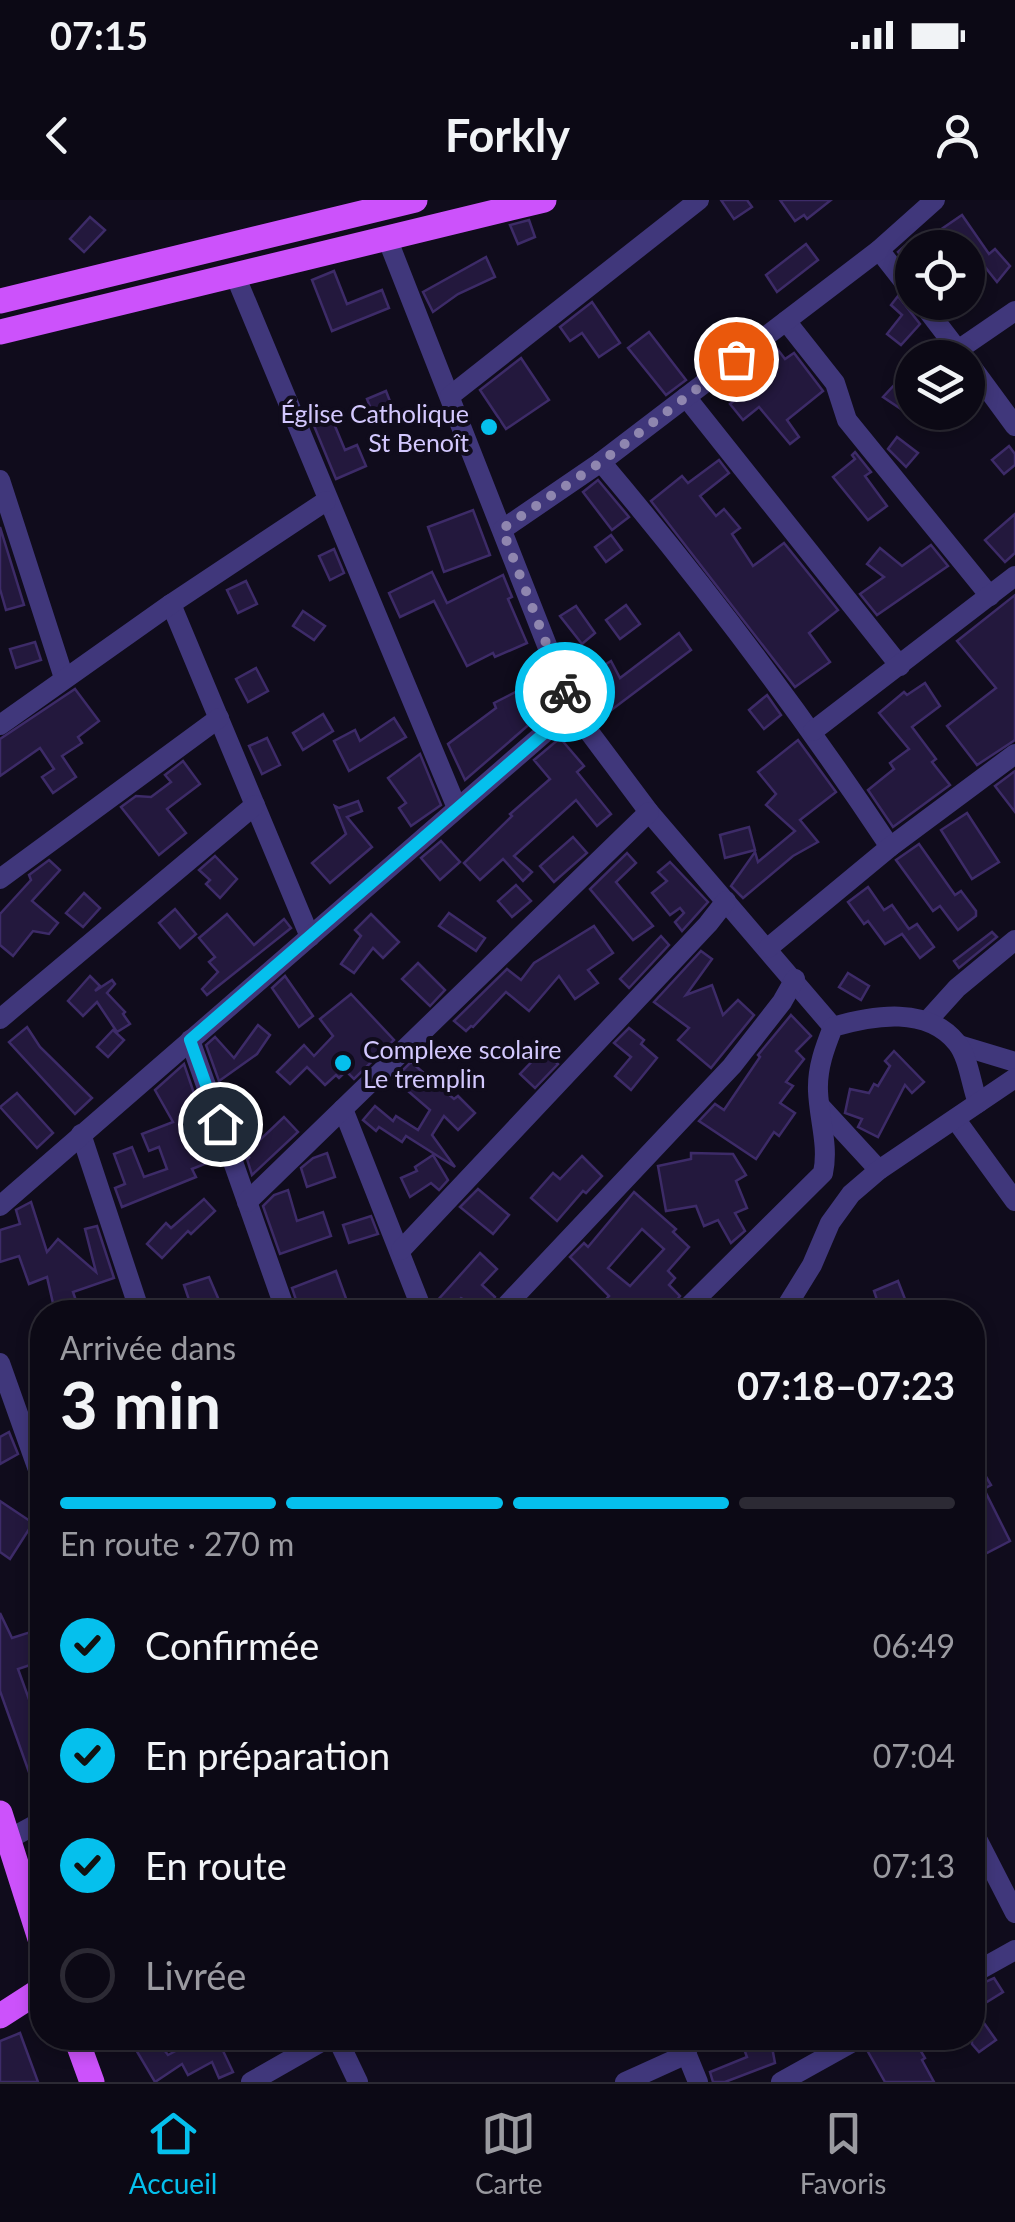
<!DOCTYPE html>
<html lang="fr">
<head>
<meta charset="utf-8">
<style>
	:root { --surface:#0c0915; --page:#15121e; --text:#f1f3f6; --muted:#9a9aa0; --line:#2c2a34; --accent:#05c0ed }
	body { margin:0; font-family:Lato,sans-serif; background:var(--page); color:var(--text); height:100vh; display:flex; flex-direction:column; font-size:38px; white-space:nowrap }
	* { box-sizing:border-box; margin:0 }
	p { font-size:32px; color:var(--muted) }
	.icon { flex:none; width:55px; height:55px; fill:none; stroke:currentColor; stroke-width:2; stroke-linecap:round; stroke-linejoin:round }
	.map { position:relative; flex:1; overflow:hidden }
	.side { position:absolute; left:30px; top:1100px; width:955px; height:750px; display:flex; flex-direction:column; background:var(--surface); border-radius:40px; box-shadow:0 5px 15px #0003,0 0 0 2px var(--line) }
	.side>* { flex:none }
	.buttons { position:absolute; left:895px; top:30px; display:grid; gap:20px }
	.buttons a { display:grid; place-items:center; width:90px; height:90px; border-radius:50%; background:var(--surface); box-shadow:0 5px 15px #0003,0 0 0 2px var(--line); font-size:50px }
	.pin { position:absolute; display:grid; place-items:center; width:85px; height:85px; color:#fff; margin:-42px; border:5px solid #fff; border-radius:50%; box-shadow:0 2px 10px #0007 }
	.courier { position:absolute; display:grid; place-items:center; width:100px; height:100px; margin:-50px; border:8px solid #05c0ed; border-radius:50%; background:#fff; color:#222; box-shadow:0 2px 12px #0007 }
	.headline em { font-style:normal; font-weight:700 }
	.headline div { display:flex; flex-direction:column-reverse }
	.headline { display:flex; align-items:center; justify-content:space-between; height:170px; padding:0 30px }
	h1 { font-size:65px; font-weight:700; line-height:75px }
	.bar { display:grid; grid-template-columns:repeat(4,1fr); gap:15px 10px; align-content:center; height:120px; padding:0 30px }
	.bar i { height:12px; border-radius:8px; background:var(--line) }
	.bar .selected { background:var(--accent) }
	.bar p { grid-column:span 4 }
	ol { padding:0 30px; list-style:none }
	li { display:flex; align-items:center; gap:30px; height:110px }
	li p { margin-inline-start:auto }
	li .icon { padding:10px; border-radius:50%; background:var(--accent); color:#111; stroke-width:4 }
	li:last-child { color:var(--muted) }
	li i { width:55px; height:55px; border:5px solid var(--line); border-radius:50% }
	.status { display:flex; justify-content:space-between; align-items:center; height:70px; padding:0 50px; background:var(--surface); direction:ltr }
	.status svg { height:28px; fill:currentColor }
	header { display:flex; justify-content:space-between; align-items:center; height:130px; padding:0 30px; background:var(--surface); font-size:45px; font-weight:700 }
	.dock { display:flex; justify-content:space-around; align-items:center; height:140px; border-top:2px solid var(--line); background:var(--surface); font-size:28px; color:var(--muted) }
	.dock a { display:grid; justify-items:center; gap:5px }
	.dock .selected { color:var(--accent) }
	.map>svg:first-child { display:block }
	.building { fill:#23183d; stroke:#3d2b68; stroke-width:2.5; fill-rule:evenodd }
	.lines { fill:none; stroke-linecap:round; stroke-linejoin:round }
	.minor { stroke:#40377b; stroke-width:20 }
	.major { stroke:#cc52fb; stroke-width:25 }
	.done { stroke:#8f86af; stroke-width:10; stroke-dasharray:0 18 }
	.route { stroke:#05c0ed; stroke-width:12 }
	.poi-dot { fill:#05c0ed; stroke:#100c1c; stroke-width:4 }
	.labels { text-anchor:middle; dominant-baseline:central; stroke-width:8; stroke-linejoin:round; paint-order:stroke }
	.poi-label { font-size:25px; fill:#d3c8fe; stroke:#100c1c; text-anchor:end }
</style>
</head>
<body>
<div class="status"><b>07:15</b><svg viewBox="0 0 49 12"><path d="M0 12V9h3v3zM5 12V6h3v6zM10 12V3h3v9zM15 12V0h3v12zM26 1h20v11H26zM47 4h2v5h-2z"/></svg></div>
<header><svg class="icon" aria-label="back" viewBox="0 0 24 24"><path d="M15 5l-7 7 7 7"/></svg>Forkly<svg class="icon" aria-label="person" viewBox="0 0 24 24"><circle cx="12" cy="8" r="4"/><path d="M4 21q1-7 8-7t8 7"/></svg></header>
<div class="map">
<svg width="1015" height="1882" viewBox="0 0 1015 1882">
	<rect width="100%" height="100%" fill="#100c1c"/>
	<g class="building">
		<polygon points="721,0 747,0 752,7 734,19"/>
		<polygon points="780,0 831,0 807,19 804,15 795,21"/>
		<polygon points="962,15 989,54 995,49 1010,66 997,82 970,48 912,48 912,70 898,52 916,36 921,43"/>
		<polygon points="90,17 105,30 84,52 70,39"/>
		<polygon points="529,20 535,37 518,44 510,25"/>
		<polygon points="806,44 818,60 777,92 766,75"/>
		<polygon points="486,57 495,77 458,94 433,112 423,92"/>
		<polygon points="334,71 347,104 382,90 389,108 332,131 312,80"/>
		<polygon points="898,96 920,124 901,145 887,134 902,115 891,105"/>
		<polygon points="592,102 620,143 599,157 582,133 570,141 560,127"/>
		<polygon points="724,129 736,142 713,160 703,147"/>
		<polygon points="649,132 686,180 666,195 628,148"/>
		<polygon points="775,146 785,159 794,153 823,191 787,220 799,237 790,244 759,207 743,220 730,204 739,197 727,183"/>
		<polygon points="521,158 549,200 506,229 480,190"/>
		<polygon points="897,182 912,196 901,209 883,197"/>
		<polygon points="386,191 395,214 376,222 367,199"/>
		<polygon points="330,214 345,250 357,245 366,266 336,279 312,221"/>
		<polygon points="897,237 918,253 906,267 888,249"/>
		<polygon points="1009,246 1015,254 1015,265 1004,274 992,260"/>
		<polygon points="855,252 871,272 865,276 887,306 868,320 833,277 855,259 852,255"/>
		<polygon points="719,260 729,273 700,296 716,316 724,309 740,328 732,334 753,366 784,343 838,410 809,433 830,462 795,487 651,301 682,276 688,283"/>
		<polygon points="598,280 629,317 612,330 583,292"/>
		<polygon points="473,310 490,355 444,372 428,327"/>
		<polygon points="1015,314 1015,353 1005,362 985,340"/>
		<polygon points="0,327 24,405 6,410 0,389"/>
		<polygon points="611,335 622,350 606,362 595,347"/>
		<polygon points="931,345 948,366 877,415 860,394 884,377 867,364 880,348 902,366"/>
		<polygon points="334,349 344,373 330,380 319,356"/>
		<polygon points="432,372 447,403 503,375 512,397 508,399 527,443 495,457 493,453 467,466 434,401 400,417 389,393"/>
		<polygon points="246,381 257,404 238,413 227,390"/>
		<polygon points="1015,395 1015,540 977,565 947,526 996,488 957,441"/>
		<polygon points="626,405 640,424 620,439 606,420"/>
		<polygon points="576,406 595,433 582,444 560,416"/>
		<polygon points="303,411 325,426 314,440 293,426"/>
		<polygon points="679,433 691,450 602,517 590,501 608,487 598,469 611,461 620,478"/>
		<polygon points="35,442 41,460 16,468 10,449"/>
		<polygon points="256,468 268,491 248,502 236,479"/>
		<polygon points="535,482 547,509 465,580 448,544 496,508 494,503"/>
		<polygon points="925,483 940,506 912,527 936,559 932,562 950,585 893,627 868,590 894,569 890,563 909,549 879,513 904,492 907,495"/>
		<polygon points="75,489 99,521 78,537 82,543 62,556 76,577 53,593 42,577 54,569 40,548 0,576 0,539"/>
		<polygon points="767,495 781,515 764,529 749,510"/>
		<polygon points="323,514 333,531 303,550 293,533"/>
		<polygon points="394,518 406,537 349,571 334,541 355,530 360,541"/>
		<polygon points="267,538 280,565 262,574 249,546"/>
		<polygon points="560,538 584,566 577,572 611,614 597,626 576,600 514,656 532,672 523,681 503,659 480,680 464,663 512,616 510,614 550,579 534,560"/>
		<polygon points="798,540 836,592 800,620 818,642 793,656 743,698 731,686 755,652 758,662 795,631 766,605 776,594 758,572"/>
		<polygon points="420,554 441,605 411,626 399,608 406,603 388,578"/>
		<polygon points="183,561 200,584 167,609 186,633 159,655 121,607 136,596 151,597 171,582 165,575"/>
		<polygon points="1015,571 1015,612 995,586"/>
		<polygon points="358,601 362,611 347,617 372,647 330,683 312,663 346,634 335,606 339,608"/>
		<polygon points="967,613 999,662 972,679 941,630"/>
		<polygon points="749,627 755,650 725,658 720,635"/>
		<polygon points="573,637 587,653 554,682 540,666"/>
		<polygon points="441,641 460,662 440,680 421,658"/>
		<polygon points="919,644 955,695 961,691 976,711 976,716 958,730 940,706 933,711 896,660"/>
		<polygon points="627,653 636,663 616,682 653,726 633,740 590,689"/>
		<polygon points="215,656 237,679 220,698 206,684 210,680 199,670"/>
		<polygon points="49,660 60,670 32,701 58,723 49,734 33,731 13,756 0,745 0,714 31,680 29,675"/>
		<polygon points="670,662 708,702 682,731 675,722 684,713 680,708 670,715 652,693 667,681 658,672"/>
		<polygon points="516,685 531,701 512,717 498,701"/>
		<polygon points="868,687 884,710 892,705 909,729 917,724 934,747 920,758 902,734 885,744 868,721 864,724 848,702"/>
		<polygon points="84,693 100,708 83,727 66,713"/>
		<polygon points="175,709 196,734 180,748 159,723"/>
		<polygon points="449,713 485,738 476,751 439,726"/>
		<polygon points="227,714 254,745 284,719 291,728 207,795 202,789 218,772 209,762 215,757 199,738"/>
		<polygon points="371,714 399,742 383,758 373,748 354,773 341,764 361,736 355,730"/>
		<polygon points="594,726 613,753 588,770 598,783 575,799 559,776 529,811 506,792 473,827 471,826 466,831 454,821 507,769 521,780 534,763"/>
		<polygon points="992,732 997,737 959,768 954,761"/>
		<polygon points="661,736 669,745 629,788 620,779"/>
		<polygon points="701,751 712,759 686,795 712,785 723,815 738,800 754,815 711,868 678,840 689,828 654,802"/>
		<polygon points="418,763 445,790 430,806 402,779"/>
		<polygon points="848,773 869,786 861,800 839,787"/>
		<polygon points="90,776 100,786 95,791 112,780 115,784 107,793 125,812 123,814 130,824 117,832 97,802 83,816 68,801"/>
		<polygon points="285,776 313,816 299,827 272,788"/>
		<polygon points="351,794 394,840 354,879 346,871 339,878 336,875 325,885 307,867 290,884 277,872 304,845 314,856 333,836 320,819"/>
		<polygon points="791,815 811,836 796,851 804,859 786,882 793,886 780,903 795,913 779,936 774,932 756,959 699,921 715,904 724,910 760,857 758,855"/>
		<polygon points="258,825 270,835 257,854 219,881 206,845 215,837 234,858"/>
		<polygon points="27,827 40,847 92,898 75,914 9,842"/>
		<polygon points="629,828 644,840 641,844 657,858 631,890 615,876 631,857 614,843"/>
		<polygon points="113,830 124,840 108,857 97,847"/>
		<polygon points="543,850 558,864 535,888 520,874"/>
		<polygon points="894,851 924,882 912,893 905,885 878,937 858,927 862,919 845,913 850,889 869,893 874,884 878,886 890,866 885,861"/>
		<polygon points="411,862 454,899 458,896 475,913 458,930 444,916 432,935 455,967 406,936 402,942 379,927 376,931 363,920 375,906 393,921 396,916 418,930 430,910 394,879"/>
		<polygon points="184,864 197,902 192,905 203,933 208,931 217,959 192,969 196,977 122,1007 115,988 125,984 114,954 132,947 144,977 167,969 159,947 149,951 142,934 173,922 155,890"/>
		<polygon points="17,893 53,933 37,948 0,907"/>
		<polygon points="284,917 298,932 252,975 247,959 250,957 246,958 245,954"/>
		<polygon points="327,953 335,977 307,987 301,968 313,958"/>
		<polygon points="691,953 733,954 746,975 736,981 747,1008 735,1013 745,1031 731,1043 718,1020 704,1026 696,1006 666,1011 658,966 691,959"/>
		<polygon points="433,955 448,980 439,990 431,983 410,997 401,978 417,971 415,967"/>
		<polygon points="582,956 602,976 586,993 583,991 557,1021 531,998 553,973 560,979"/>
		<polygon points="478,989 509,1015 493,1034 460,1007"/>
		<polygon points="288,990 297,1021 323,1012 331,1036 280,1054 263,1006 274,995"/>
		<path d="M 634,992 L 676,1029 L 673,1032 L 689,1047 L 668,1071 L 675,1078 L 669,1085 L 680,1096 L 667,1112 L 594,1112 L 609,1096 L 570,1057 L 584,1043 L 588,1047 ZM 642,1029 L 664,1049 L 630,1086 L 608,1068 Z"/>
		<polygon points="204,999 215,1011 191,1034 188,1031 162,1058 147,1044 166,1023 171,1028"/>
		<polygon points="31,1002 47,1052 58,1039 96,1072 85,1029 97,1026 114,1078 73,1092 80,1112 55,1112 47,1077 29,1084 19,1056 0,1062 0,1030 20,1024 16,1010"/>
		<polygon points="371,1016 378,1034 349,1043 343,1025"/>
		<polygon points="480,1053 497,1069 482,1085 495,1097 487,1112 461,1098 449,1112 437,1101"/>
		<polygon points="336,1071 348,1104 327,1112 300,1112 292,1088"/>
		<polygon points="209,1077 221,1105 193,1112 184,1085"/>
		<polygon points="898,1081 910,1112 881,1112 874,1091"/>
		<polygon points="9,1232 18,1254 0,1264 0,1237"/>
		<polygon points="972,1267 976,1273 982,1270 991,1285 984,1289 1010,1341 981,1356 972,1339"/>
		<polygon points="0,1301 33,1323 10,1359 0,1352"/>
		<polygon points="0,1413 12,1438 40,1429 42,1438 42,1461 18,1469 39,1527 42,1526 42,1574 31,1578 0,1491"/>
		<polygon points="994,1778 1003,1792 982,1805 972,1788"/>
		<polygon points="972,1806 996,1840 979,1852 972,1844"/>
		<polygon points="20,1833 38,1882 0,1882 0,1841"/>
		<polygon points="129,1838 155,1838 168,1855 200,1838 217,1838 233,1872 219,1878 212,1862 188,1875 182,1864 155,1882"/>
		<polygon points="740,1838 794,1838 772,1847 775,1863 725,1882 713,1882 710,1872 747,1857"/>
		<polygon points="888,1838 894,1848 913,1838 925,1858 922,1860 934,1882 885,1882 867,1850"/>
	</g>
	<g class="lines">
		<g class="minor">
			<polyline points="387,38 572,509 649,612 833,827"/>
			<polyline points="879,50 912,92"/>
			<polyline points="235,75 457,608"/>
			<polyline points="921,102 964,158"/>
			<polyline points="786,121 835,183 847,220 990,396"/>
			<polyline points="958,150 1015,111"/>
			<polyline points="968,162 1015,226"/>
			<polyline points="450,196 699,0"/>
			<polyline points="686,197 900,466"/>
			<path d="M 601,262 C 705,385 801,513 890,647"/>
			<polyline points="0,280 64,478"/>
			<polyline points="503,329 601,262 879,50 935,0"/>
			<polyline points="171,404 310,737"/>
			<polyline points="0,525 171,404 326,301"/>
			<polyline points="813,531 1015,376"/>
			<polyline points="0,679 219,518"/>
			<polyline points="768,748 890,647 1015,554"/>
			<polyline points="0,819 255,605"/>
			<polyline points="929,819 957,788 1015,740"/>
			<polyline points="190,840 286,1112"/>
			<polyline points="959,845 1015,862"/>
			<polyline points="820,906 879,970"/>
			<polyline points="343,909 423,1112"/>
			<polyline points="956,920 1015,1001"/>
			<polyline points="81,934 140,1112"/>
			<polyline points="247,1002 649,612"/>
			<polyline points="0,1006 572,509"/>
			<polyline points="401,1050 708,724 726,701"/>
			<polyline points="500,1112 732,866 782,802 795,779"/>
			<path d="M 683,1112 L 823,973 C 829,946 819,919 818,891 C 817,868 825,847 833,827 C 874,815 927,806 957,843 C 969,858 971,885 978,903"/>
			<polyline points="783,1112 812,1065 830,1023 851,994 879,970 1015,878"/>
			<polyline points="0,1163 42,1281"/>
			<polyline points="972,1629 1015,1713"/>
			<polyline points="9,1639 42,1621"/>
			<polyline points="972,1774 1015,1750"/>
			<polyline points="337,1838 358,1882"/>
			<polyline points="680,1838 698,1882"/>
			<polyline points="251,1882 328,1838"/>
			<polyline points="625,1882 687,1854"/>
			<polyline points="781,1882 860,1838"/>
		</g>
		<g class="major">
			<polyline points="0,101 415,0"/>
			<polyline points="0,132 544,0"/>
			<polyline points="0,1613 42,1745"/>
			<polyline points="0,1816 42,1789"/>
			<polyline points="76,1838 92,1882"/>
		</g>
	</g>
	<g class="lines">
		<polyline class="done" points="565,492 502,329 601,262 736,159"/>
		<polyline class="route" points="220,924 190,840 572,509 565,492"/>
	</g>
	<g class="poi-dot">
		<circle cx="489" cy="227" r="10"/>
		<circle cx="343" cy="863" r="10"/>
	</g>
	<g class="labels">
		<g class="poi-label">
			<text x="469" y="213">Église Catholique<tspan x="469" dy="29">St Benoît</tspan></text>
			<text x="363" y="849" text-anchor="start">Complexe scolaire<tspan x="363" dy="29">Le tremplin</tspan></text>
		</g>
	</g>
</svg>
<div class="buttons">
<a><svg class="icon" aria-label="locate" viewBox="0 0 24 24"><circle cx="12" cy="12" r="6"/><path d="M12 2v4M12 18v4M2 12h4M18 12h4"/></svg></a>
<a><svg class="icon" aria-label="layers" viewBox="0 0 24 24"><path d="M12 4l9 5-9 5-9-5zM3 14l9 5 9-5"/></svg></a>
</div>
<div class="pin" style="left:736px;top:159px;background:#ea580c"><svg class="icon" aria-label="bag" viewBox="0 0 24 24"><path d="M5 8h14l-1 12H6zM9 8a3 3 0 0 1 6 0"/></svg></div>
<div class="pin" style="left:220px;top:924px;background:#1f2937"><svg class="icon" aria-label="home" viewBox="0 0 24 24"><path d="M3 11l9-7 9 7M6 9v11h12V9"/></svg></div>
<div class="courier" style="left:565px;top:492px"><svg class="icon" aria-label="bike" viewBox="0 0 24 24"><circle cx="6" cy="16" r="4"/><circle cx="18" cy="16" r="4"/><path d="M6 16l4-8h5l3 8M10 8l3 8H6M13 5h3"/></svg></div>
<section class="side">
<div class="headline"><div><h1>3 min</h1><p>Arrivée dans</p></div><em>07:18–07:23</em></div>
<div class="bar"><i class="selected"></i><i class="selected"></i><i class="selected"></i><i></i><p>En route · 270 m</p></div>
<ol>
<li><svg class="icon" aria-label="check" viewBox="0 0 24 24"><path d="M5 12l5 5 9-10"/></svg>Confirmée<p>06:49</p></li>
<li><svg class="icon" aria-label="check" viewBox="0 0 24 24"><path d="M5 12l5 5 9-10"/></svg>En préparation<p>07:04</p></li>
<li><svg class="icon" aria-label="check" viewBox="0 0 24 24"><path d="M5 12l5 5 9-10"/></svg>En route<p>07:13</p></li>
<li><i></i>Livrée</li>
</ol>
</section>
</div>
<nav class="dock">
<a class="selected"><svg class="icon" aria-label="home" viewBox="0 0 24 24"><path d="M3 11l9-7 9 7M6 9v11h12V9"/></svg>Accueil</a>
<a><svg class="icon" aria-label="map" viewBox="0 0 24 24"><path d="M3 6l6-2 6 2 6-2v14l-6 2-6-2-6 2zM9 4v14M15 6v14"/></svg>Carte</a>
<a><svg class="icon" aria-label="saved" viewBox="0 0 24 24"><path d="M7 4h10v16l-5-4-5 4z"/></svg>Favoris</a>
</nav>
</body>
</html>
